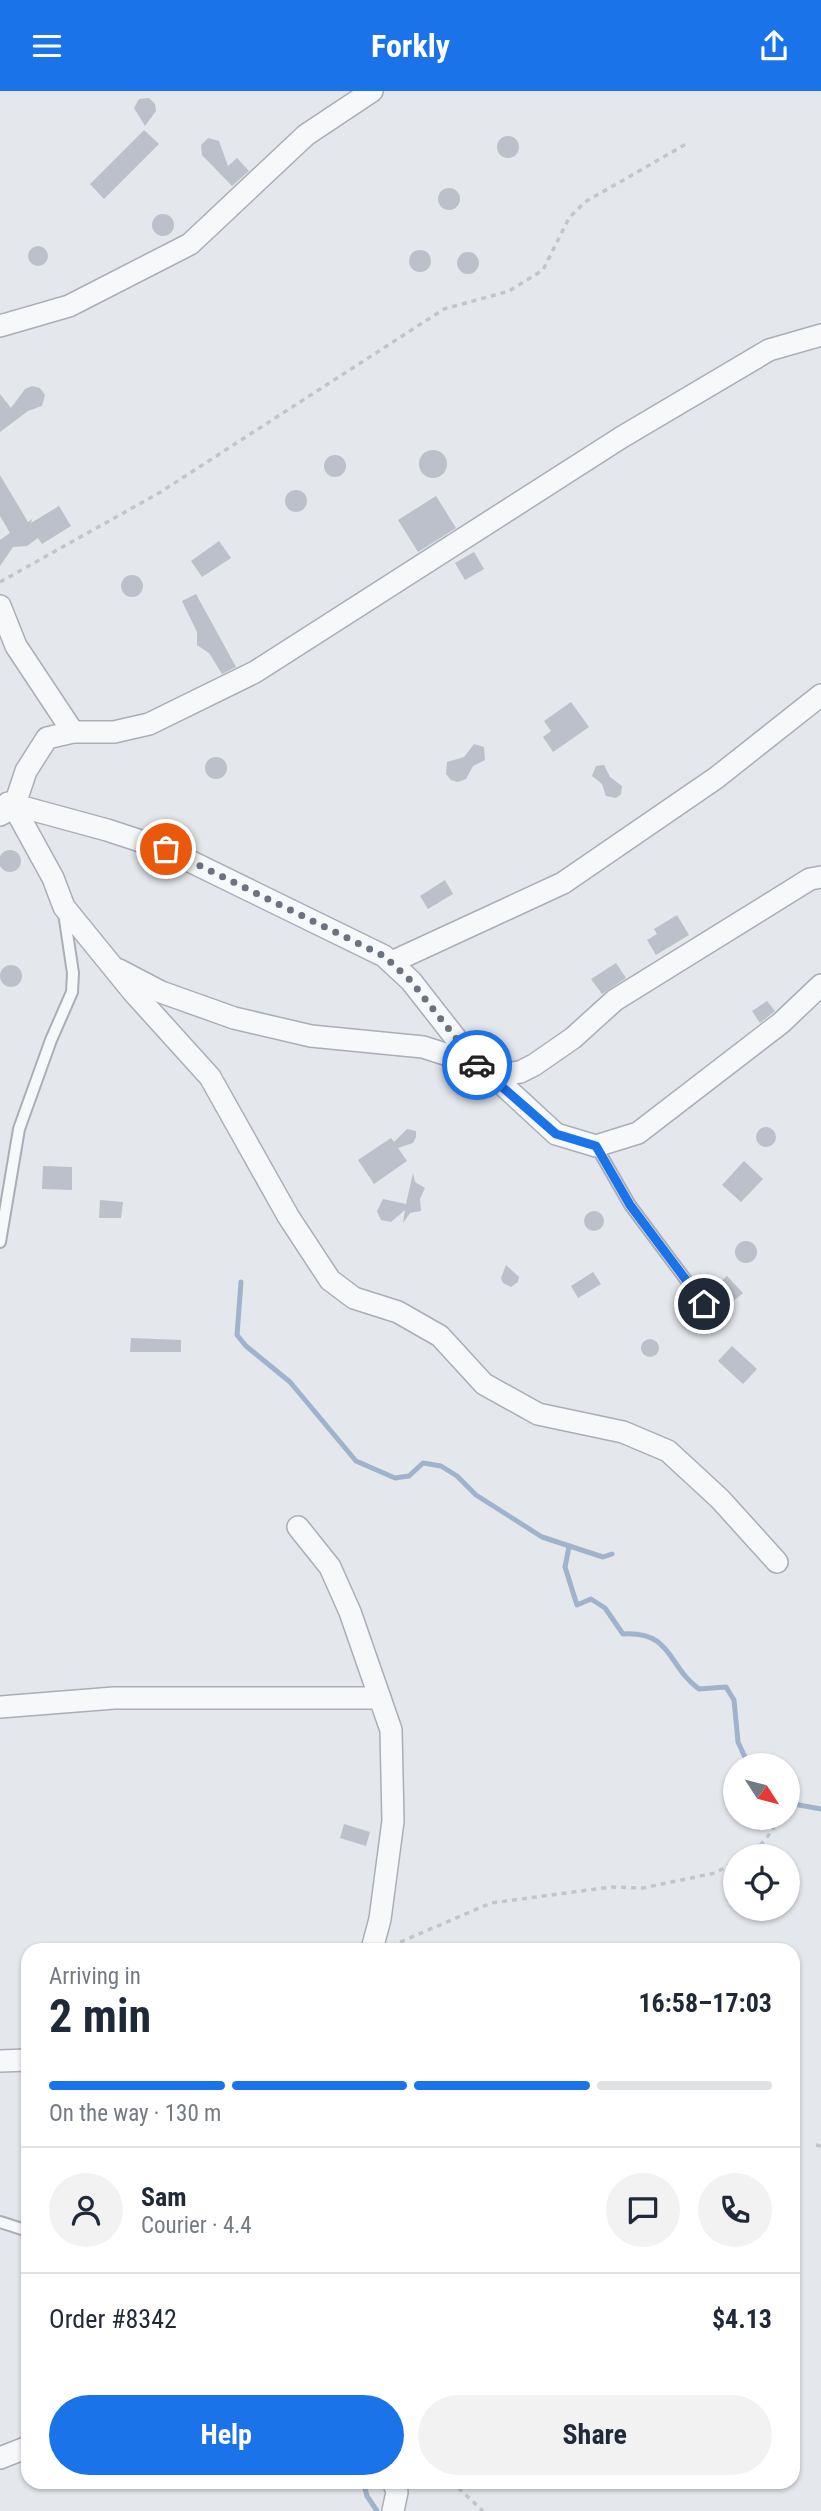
<!DOCTYPE html>
<html lang="en">
<head>
<meta charset="utf-8">
<style>
	:root { --surface:#fff; --page:#f2f2f3; --text:#1f2937; --muted:#747a83; --line:#e0e1e3; --accent:#1a73e8 }
	body { margin:0; font-family:"Roboto Condensed",sans-serif; background:var(--page); color:var(--text); height:100vh; display:flex; flex-direction:column; font-size:26px; white-space:nowrap }
	* { box-sizing:border-box; margin:0 }
	p { font-size:23px; color:var(--muted) }
	.icon { flex:none; width:38px; height:38px; fill:none; stroke:currentColor; stroke-width:2; stroke-linecap:round; stroke-linejoin:round }
	.map { position:relative; flex:1; overflow:hidden }
	.drawer { position:absolute; left:21px; top:1852px; width:779px; height:546px; display:flex; flex-direction:column; background:var(--surface); border-radius:21px; box-shadow:0 2px 5px #0004 }
	.drawer>* { flex:none }
	.needle { width:46px; rotate:126deg }
	.fabs { position:absolute; left:723px; top:1662px; display:grid; gap:14px }
	.fabs a { display:grid; place-items:center; width:77px; height:77px; border-radius:50%; background:var(--surface); box-shadow:0 2px 5px #0004; font-size:35px }
	.pin { position:absolute; display:grid; place-items:center; width:60px; height:60px; color:#fff; margin:-30px; border:4px solid #fff; border-radius:50%; box-shadow:0 2px 7px #0007 }
	.courier { position:absolute; display:grid; place-items:center; width:70px; height:70px; margin:-35px; border:5px solid #1a73e8; border-radius:50%; background:#fff; color:#222; box-shadow:0 2px 9px #0007 }
	.overview em { font-style:normal; font-weight:700 }
	.overview div { display:flex; flex-direction:column-reverse }
	.overview { display:flex; align-items:center; justify-content:space-between; height:119px; padding:0 28px }
	h1 { font-size:46px; font-weight:700; line-height:52px }
	.bar { display:grid; grid-template-columns:repeat(4,1fr); gap:10px 7px; align-content:center; height:84px; padding:0 28px }
	.bar i { height:9px; border-radius:5px; background:var(--line) }
	.bar .current { background:var(--accent) }
	.bar p { grid-column:span 4 }
	.line { display:flex; align-items:center; gap:18px; padding:0 28px; border-top:2px solid var(--line) }
	.line div { flex:1 }
	.round { display:grid; place-items:center; flex:none; width:74px; height:74px; border-radius:37px; background:var(--page) }
	.primary-button { display:flex; gap:14px; margin-top:auto; padding:14px 28px }
	.primary-button a { flex:1; height:80px; border-radius:42px; background:var(--accent); color:#fff; font-size:28px; font-weight:700; line-height:80px; text-align:center }
	.primary-button a+a { background:var(--page); color:var(--text) }
	header { display:flex; justify-content:space-between; align-items:center; height:91px; padding:0 28px; background:var(--accent); color:#fff; font-size:32px; font-weight:700 }
	.map>svg:first-child { display:block }
	.lines { fill:none; stroke-linecap:round; stroke-linejoin:round }
	.stream { stroke:#9fb4cc; stroke-width:5 }
	.building { fill:#bbc0ca }
	.lane-casing { stroke:#a9aeb7; stroke-width:14 }
	.street-casing { stroke:#a9aeb7; stroke-width:24 }
	.path { stroke:#c2c5cb; stroke-width:3.5; stroke-dasharray:5 5; stroke-linecap:butt }
	.lane { stroke:#f7f8fa; stroke-width:10 }
	.street { stroke:#f7f8fa; stroke-width:21 }
	.done { stroke:#6c737f; stroke-width:7; stroke-dasharray:0 12.6 }
	.route { stroke:#1a73e8; stroke-width:9 }
</style>
</head>
<body>
<header><svg class="icon" aria-label="menu" viewBox="0 0 24 24"><path d="M4 6h16M4 12h16M4 18h16"/></svg>Forkly<svg class="icon" aria-label="share" viewBox="0 0 24 24"><path d="M12 15V3M7 8l5-5 5 5M5 13v7h14v-7"/></svg></header>
<div class="map">
<svg width="821" height="2420" viewBox="0 0 821 2420">
	<rect width="100%" height="100%" fill="#e4e7ec"/>
	<g class="lines">
		<g class="stream">
			<polyline points="241,1191 237,1244 246,1255 290,1291 356,1370 395,1387 409,1385 423,1372 441,1375 457,1385 476,1404 542,1446 603,1466 612,1463"/>
			<path d="M 569,1456 L 565,1476 L 577,1514 L 591,1508 L 605,1517 L 623,1543 C 673,1540 667,1575 699,1598 L 726,1596 L 734,1609 L 738,1651 L 749,1675"/>
			<polyline points="788,1712 821,1718"/>
			<polyline points="363,2390 367,2405 377,2420"/>
		</g>
	</g>
	<g class="building">
		<polygon points="149,7 155,13 156,20 145,35 134,17 139,8"/>
		<polygon points="144,39 159,53 104,108 90,93"/>
		<circle cx="508" cy="56" r="11"/>
		<polygon points="208,47 219,50 228,75 237,67 249,80 232,95 202,64 201,54"/>
		<circle cx="449" cy="108" r="11"/>
		<circle cx="163" cy="134" r="11"/>
		<circle cx="38" cy="165" r="10"/>
		<circle cx="420" cy="170" r="11"/>
		<circle cx="468" cy="172" r="11"/>
		<polygon points="32,295 40,297 45,304 42,315 28,320 0,341 0,303 11,317 25,298"/>
		<circle cx="433" cy="373" r="14"/>
		<circle cx="335" cy="375" r="11"/>
		<polygon points="0,384 28,431 32,428 31,432 59,415 71,435 42,453 38,447 27,455 13,456 0,475 0,449 10,442 0,425"/>
		<circle cx="296" cy="410" r="11"/>
		<polygon points="436,405 456,437 418,461 398,429"/>
		<polygon points="219,450 231,467 202,486 191,470"/>
		<polygon points="474,461 484,478 465,489 455,472"/>
		<circle cx="132" cy="495" r="11"/>
		<polygon points="196,503 236,576 222,583 209,562 197,554 197,541 182,510"/>
		<polygon points="571,611 589,636 553,661 543,646 551,640 544,630"/>
		<polygon points="474,653 484,656 485,669 473,675 466,688 458,691 451,689 446,683 447,671 464,666"/>
		<circle cx="216" cy="677" r="11"/>
		<polygon points="604,674 610,686 622,695 621,703 616,707 606,705 602,693 592,685 596,675"/>
		<circle cx="10" cy="770" r="11"/>
		<polygon points="445,789 453,803 428,818 420,805"/>
		<polygon points="677,824 689,844 656,864 647,849 657,843 654,838"/>
		<polygon points="616,872 626,887 602,903 591,888"/>
		<circle cx="11" cy="885" r="11"/>
		<polygon points="767,910 775,920 760,932 752,920"/>
		<circle cx="766" cy="1046" r="10"/>
		<polygon points="407,1038 416,1040 416,1046 413,1052 398,1057 407,1070 374,1093 358,1069 391,1047 394,1051"/>
		<polygon points="744,1070 763,1088 741,1111 722,1094"/>
		<polygon points="43,1075 72,1076 72,1099 42,1098"/>
		<polygon points="413,1082 415,1091 425,1097 420,1108 421,1120 410,1122 403,1132 405,1119 391,1131 381,1129 377,1120 383,1108 406,1113"/>
		<polygon points="100,1109 123,1111 121,1127 99,1127"/>
		<circle cx="594" cy="1130" r="10"/>
		<circle cx="746" cy="1161" r="11"/>
		<polygon points="506,1174 519,1186 518,1191 511,1196 503,1192 501,1187"/>
		<polygon points="593,1181 601,1193 578,1207 571,1195"/>
		<polygon points="727,1185 743,1202 731,1212 716,1195"/>
		<polygon points="131,1247 181,1249 181,1261 130,1261"/>
		<circle cx="650" cy="1257" r="9"/>
		<polygon points="732,1255 757,1278 743,1293 718,1270"/>
		<polygon points="344,1733 370,1741 366,1755 340,1747"/>
	</g>
	<g class="lines">
		<defs>
			<g id="lane">
				<polyline points="596,1055 630,1114 704,1213"/>
				<polyline points="0,1151 19,1038 51,949 72,901 73,882 64,822"/>
				<polyline points="0,2131 28,2140"/>
			</g>
			<g id="street">
				<polyline points="0,235 69,215 190,153 306,44 372,0"/>
				<polyline points="0,515 16,555 73,641"/>
				<polyline points="8,712 107,739 165,758 384,865 411,890 476,973 482,979 499,984 520,981 534,974 573,947 615,909 810,788 821,786"/>
				<polyline points="14,716 53,787 64,816 134,902 210,986 288,1125 330,1189 354,1207 398,1221 440,1245 484,1293 538,1323 623,1341 668,1360 720,1408 777,1471"/>
				<polyline points="0,724 14,716 26,680 47,647 73,641 114,641 149,633 255,581 622,346 769,259 821,244"/>
				<polyline points="392,871 563,792 716,687 821,604"/>
				<polyline points="119,879 161,901 234,927 311,945 423,956 476,973"/>
				<polyline points="491,983 556,1043 596,1055 638,1042 781,932 821,894"/>
				<polyline points="298,1436 330,1476 350,1521 391,1639 393,1730 380,1828 372,1858"/>
				<polyline points="0,1616 114,1607 380,1607"/>
				<polyline points="0,1970 28,1969"/>
				<polyline points="0,2367 28,2356"/>
				<polyline points="393,2420 397,2401 393,2390"/>
			</g>
		</defs>
		<use href="#lane" class="lane-casing"/>
		<use href="#street" class="street-casing"/>
		<g class="path">
			<polyline points="0,491 159,402 444,218 509,200 543,179 569,127 585,111 686,53"/>
			<path d="M 744,1766 C 760,1757 771,1744 778,1727"/>
			<polyline points="391,1855 491,1812 611,1796 643,1797 715,1782 735,1771"/>
			<polyline points="816,2054 821,2055"/>
			<polyline points="451,2390 483,2420"/>
		</g>
		<use href="#lane" class="lane"/>
		<use href="#street" class="street"/>
	</g>
	<g class="lines">
		<polyline class="done" points="166,758 384,865 411,890 477,974"/>
		<polyline class="route" points="477,974 556,1043 596,1055 630,1114 704,1213"/>
	</g>
</svg>
<div class="fabs">
<a><svg class="needle" viewBox="-14 -14 28 28"><path d="M0-13l5 13h-10z" fill="#e53935"/><path d="M0 13l5-13h-10z" fill="#747a83"/></svg></a>
<a><svg class="icon" aria-label="locate" viewBox="0 0 24 24"><circle cx="12" cy="12" r="6"/><path d="M12 2v4M12 18v4M2 12h4M18 12h4"/></svg></a>
</div>
<div class="pin" style="left:166px;top:758px;background:#ea580c"><svg class="icon" aria-label="bag" viewBox="0 0 24 24"><path d="M5 8h14l-1 12H6zM9 8a3 3 0 0 1 6 0"/></svg></div>
<div class="pin" style="left:704px;top:1213px;background:#1f2937"><svg class="icon" aria-label="home" viewBox="0 0 24 24"><path d="M3 11l9-7 9 7M6 9v11h12V9"/></svg></div>
<div class="courier" style="left:477px;top:974px"><svg class="icon" aria-label="car" viewBox="0 0 24 24"><path d="M5 17H2v-5l4-1 3-4h7l3 4 3 1v5h-3M9 17h6M6 11h13"/><circle cx="7" cy="17" r="2"/><circle cx="17" cy="17" r="2"/></svg></div>
<section class="drawer">
<div class="overview"><div><h1>2 min</h1><p>Arriving in</p></div><em>16:58–17:03</em></div>
<div class="bar"><i class="current"></i><i class="current"></i><i class="current"></i><i></i><p>On the way · 130 m</p></div>
<div class="line" style="height:126px"><a class="round"><svg class="icon" aria-label="person" viewBox="0 0 24 24"><circle cx="12" cy="8" r="4"/><path d="M4 21q1-7 8-7t8 7"/></svg></a><div><b>Sam</b><p>Courier · 4.4</p></div><a class="round"><svg class="icon" aria-label="chat" viewBox="0 0 24 24"><path d="M4 5h16v11H9l-5 4z"/></svg></a><a class="round"><svg class="icon" aria-label="phone" viewBox="0 0 24 24"><path d="M5 4h4l2 5-3 2q2 4 5 5l2-3 5 2v4C11 20 4 13 5 4z"/></svg></a></div>
<div class="line" style="height:91px"><div>Order #8342</div><b>$4.13</b></div>
<div class="primary-button"><a>Help</a><a>Share</a></div>
</section>
</div>
</body>
</html>
